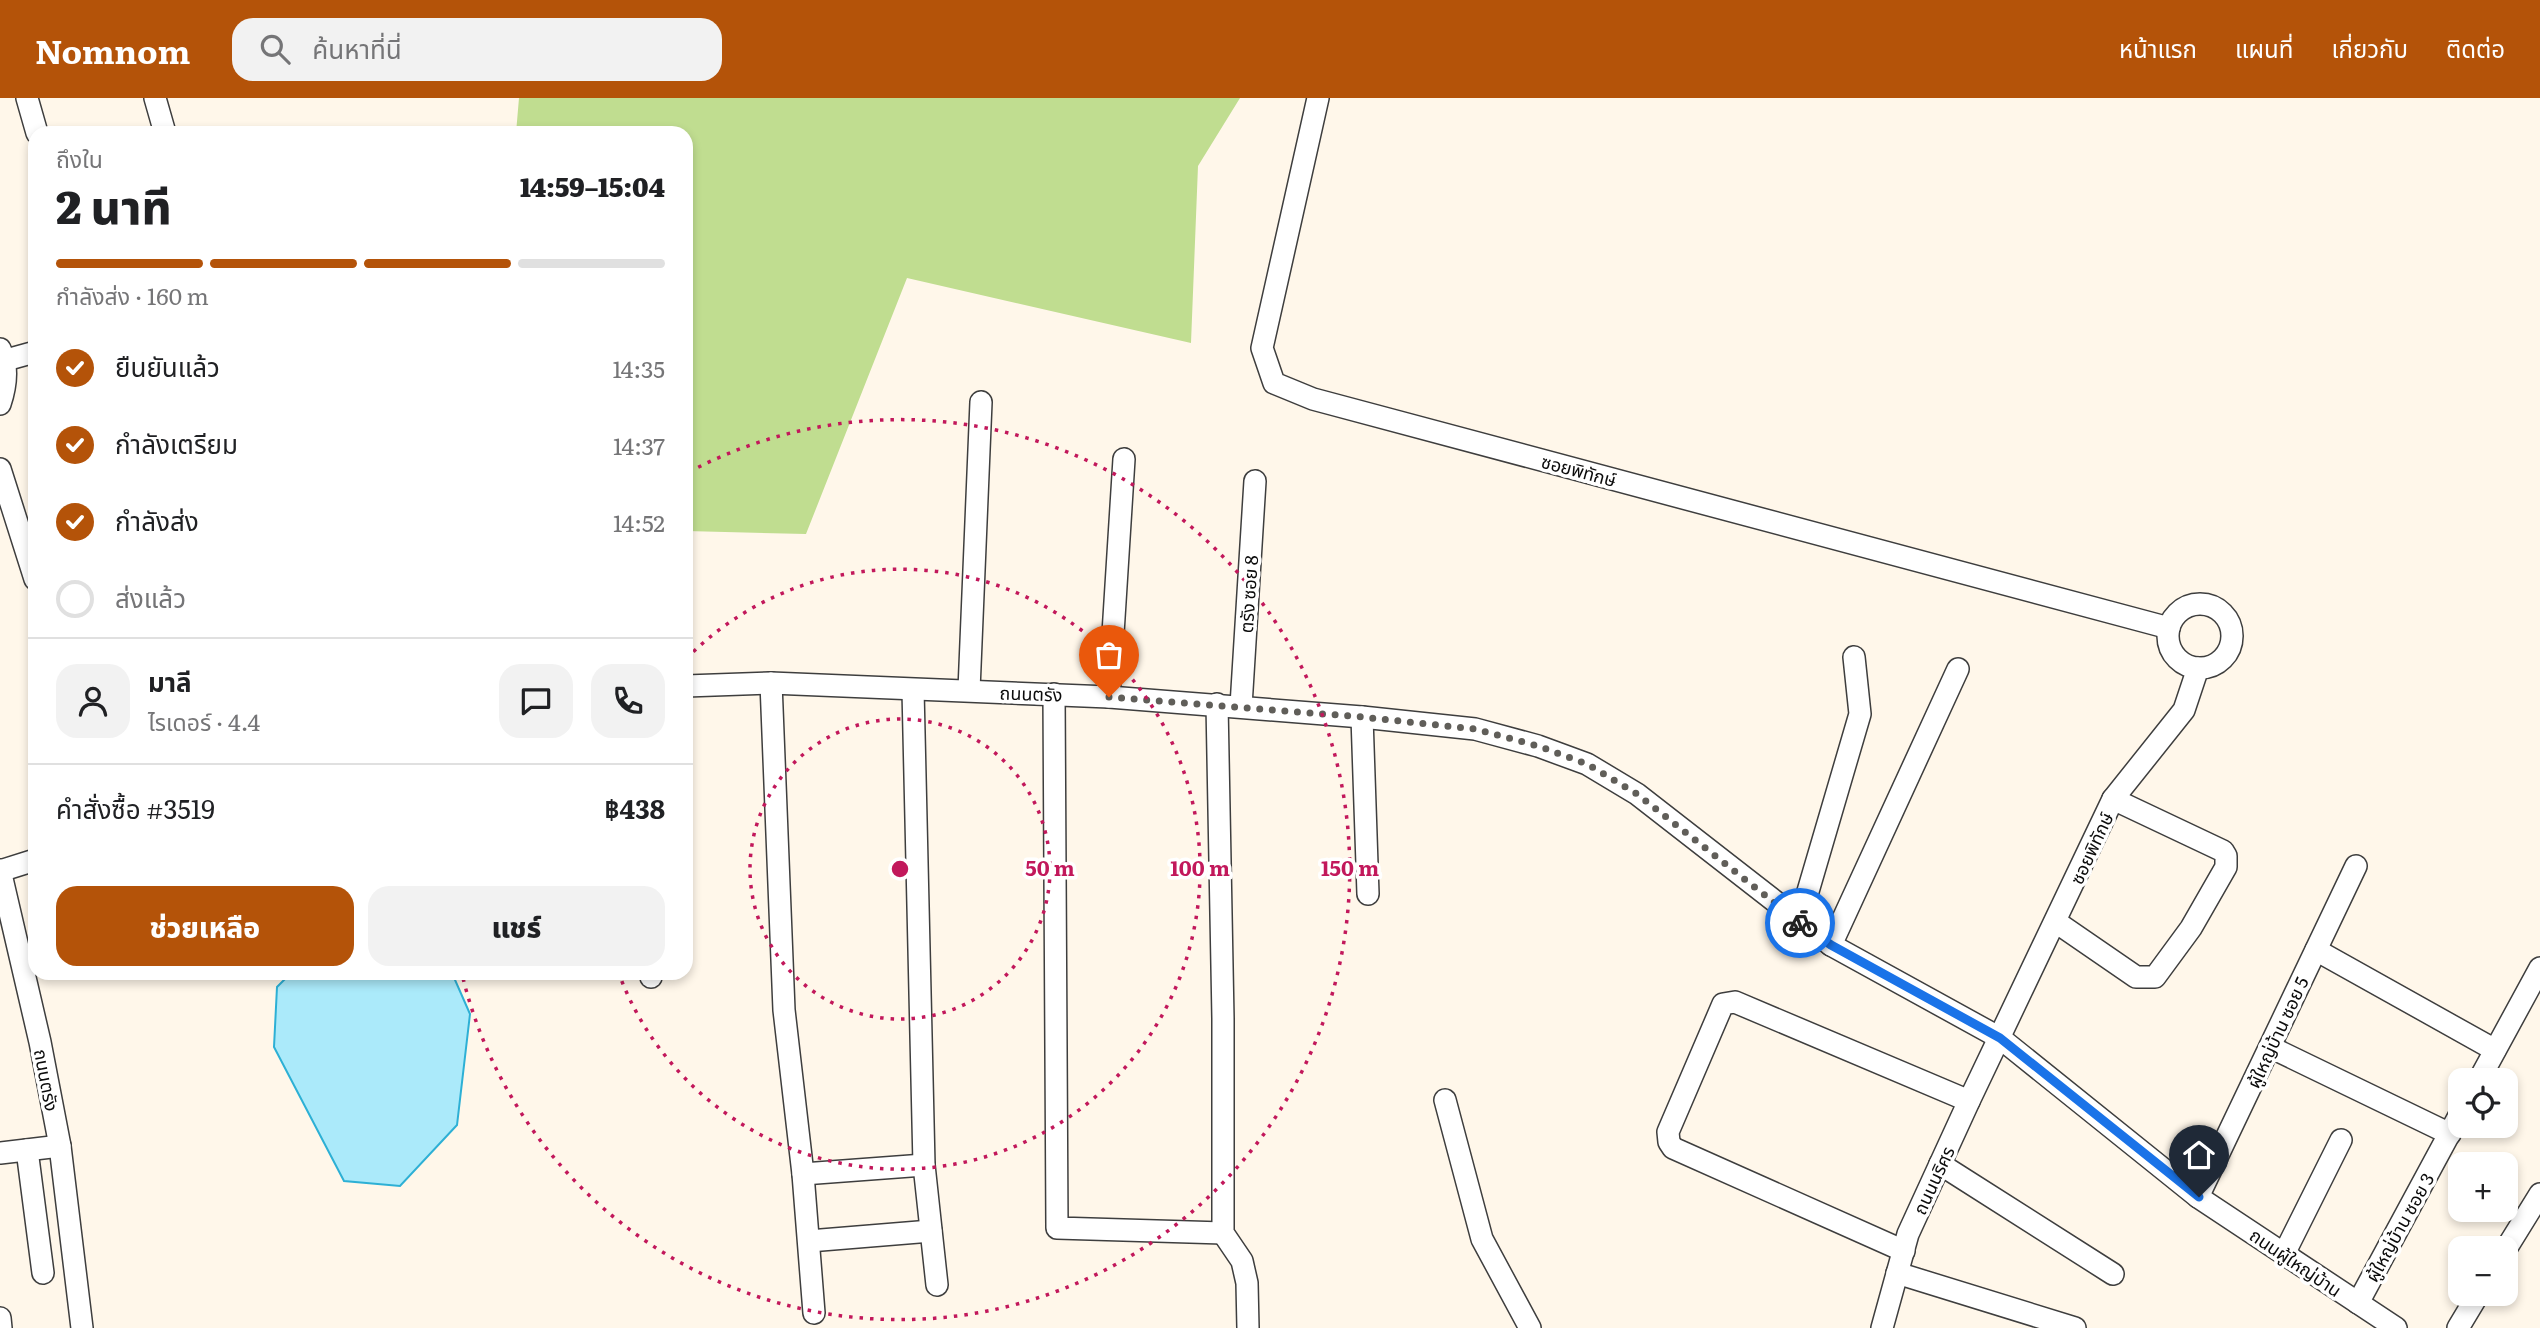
<!DOCTYPE html>
<html lang="th">
<head>
<meta charset="utf-8">
<style>
	:root { --surface:#fff; --page:#f2f2f2; --text:#202124; --muted:#757577; --line:#e0e0e0; --accent:#b45309 }
	body { margin:0; font-family:Literata,"Noto Sans Thai",serif; background:var(--page); color:var(--text); height:100vh; display:flex; flex-direction:column; font-size:26px; white-space:nowrap }
	* { box-sizing:border-box; margin:0 }
	p { font-size:23px; color:var(--muted) }
	.icon { flex:none; width:38px; height:38px; fill:none; stroke:currentColor; stroke-width:2; stroke-linecap:round; stroke-linejoin:round }
	.map { position:relative; flex:1; overflow:hidden }
	.drawer { position:absolute; left:28px; top:28px; width:665px; height:854px; display:flex; flex-direction:column; background:var(--surface); border-radius:21px; box-shadow:0 4px 10px #0003 }
	.drawer>* { flex:none }
	.fabs { position:absolute; left:2448px; top:970px; display:grid; gap:14px }
	.fabs a { display:grid; place-items:center; width:70px; height:70px; border-radius:14px; background:var(--surface); box-shadow:0 4px 10px #0003; font-size:35px }
	.pin { position:absolute; display:grid; place-items:center; width:60px; height:60px; color:#fff; margin:-72px -30px; border-radius:50% 50% 50% 0; rotate:-45deg; box-shadow:0 0 7px #0007 }
	.pin .icon { rotate:45deg }
	.courier { position:absolute; display:grid; place-items:center; width:70px; height:70px; margin:-35px; border:5px solid #1a73e8; border-radius:50%; background:#fff; color:#222; box-shadow:0 2px 9px #0007 }
	.head em { font-style:normal; font-weight:800 }
	.head div { display:flex; flex-direction:column-reverse }
	.head { display:flex; align-items:center; justify-content:space-between; height:119px; padding:0 28px }
	h1 { font-size:46px; font-weight:800; line-height:52px }
	.bar { display:grid; grid-template-columns:repeat(4,1fr); gap:10px 7px; align-content:center; height:84px; padding:0 28px }
	.bar i { height:9px; border-radius:5px; background:var(--line) }
	.bar .selected { background:var(--accent) }
	.bar p { grid-column:span 4 }
	.line { display:flex; align-items:center; gap:18px; padding:0 28px; border-top:2px solid var(--line) }
	.line div { flex:1 }
	.round { display:grid; place-items:center; flex:none; width:74px; height:74px; border-radius:21px; background:var(--page) }
	ol { padding:0 28px; list-style:none }
	li { display:flex; align-items:center; gap:21px; height:77px }
	li p { margin-inline-start:auto }
	li .icon { padding:7px; border-radius:50%; background:var(--accent); color:#fff; stroke-width:4 }
	li:last-child { color:var(--muted) }
	li i { width:38px; height:38px; border:4px solid var(--line); border-radius:50% }
	.primary-button { display:flex; gap:14px; margin-top:auto; padding:14px 28px }
	.primary-button a { flex:1; height:80px; border-radius:21px; background:var(--accent); color:#fff; font-size:28px; font-weight:800; line-height:80px; text-align:center }
	.primary-button a+a { background:var(--page); color:var(--text) }
	header { display:flex; align-items:center; gap:42px; box-sizing:border-box; height:98px; padding:0 35px; background:var(--accent); color:#fff }
	header strong { font-size:33px }
	nav { display:flex; gap:38px; margin-inline-start:auto; font-size:24px }
	.search { width:490px; height:63px; background:var(--page); display:flex; align-items:center; gap:18px; box-sizing:border-box; padding:0 24px; border-radius:21px; color:var(--muted); font-size:26px }
	.map>svg:first-child { display:block }
	.forest { fill:#c0dd90 }
	.water { fill:#abeafa; stroke:#2db0d5; stroke-width:2 }
	.lines { fill:none; stroke-linecap:round; stroke-linejoin:round }
	.minor-casing { stroke:#3e3e3e; stroke-width:24 }
	.minor { stroke:#fff; stroke-width:21 }
	.done { stroke:#605e59; stroke-width:7; stroke-dasharray:0 12.6 }
	.route { stroke:#1a73e8; stroke-width:9 }
	.ring { fill:none; stroke:#c2185b; stroke-width:3.5; stroke-dasharray:3.5 7 }
	.labels { text-anchor:middle; dominant-baseline:central; stroke-width:7; stroke-linejoin:round; paint-order:stroke }
	.street-label { font-size:18px; fill:#0b0b0b; stroke:#fff }
	.centre { fill:#c2185b; stroke:#fff; stroke-width:3.5 }
	.ring-label { font-size:21px; text-anchor:middle; font-weight:bold; fill:#c2185b; stroke:#fff; stroke-width:7; stroke-linejoin:round; paint-order:stroke }
</style>
</head>
<body>
<header>
<strong>Nomnom</strong>
<div class="search"><svg class="icon" aria-label="search" viewBox="0 0 24 24"><circle cx="10" cy="10" r="6"/><path d="M15 15l6 6"/></svg>ค้นหาที่นี่</div>
<nav><a>หน้าแรก</a><a>แผนที่</a><a>เกี่ยวกับ</a><a>ติดต่อ</a></nav>
</header>
<div class="map">
<svg width="2540" height="1230" viewBox="0 0 2540 1230">
	<rect width="100%" height="100%" fill="#fff7ea"/>
	<polygon class="forest" points="519,0 1240,0 1198,68 1191,245 907,180 806,436 686,433 686,35 516,35"/>
	<polygon class="water" points="291,875 452,875 470,916 457,1027 400,1088 344,1083 274,949 277,889"/>
	<g class="lines">
		<defs>
			<g id="minor">
				<polyline points="27,0 37,35"/>
				<polyline points="155,0 165,35"/>
				<polyline points="1318,0 1262,250 1274,285 1313,301 2169,530"/>
				<path d="M 0,251 C 9,269 6,288 0,306"/>
				<polyline points="6,262 35,254"/>
				<polyline points="0,371 35,481"/>
				<circle cx="2200" cy="538" r="32"/>
				<polyline points="771,585 784,912 803,1076 814,1215"/>
				<polyline points="686,588 771,585 1109,599 1362,619 1475,631 1538,648 1587,666 1637,696 1831,847 2000,940 2198,1099 2396,1230"/>
				<polyline points="913,592 924,1067 937,1187"/>
				<polyline points="969,592 981,304"/>
				<polyline points="1054,596 1057,1130 1223,1135"/>
				<polyline points="1109,599 1124,361"/>
				<polyline points="1217,606 1223,921 1223,1135 1242,1163 1247,1185 1248,1230"/>
				<polyline points="1241,608 1255,383"/>
				<polyline points="1362,619 1368,796"/>
				<polyline points="0,772 40,944 60,1048 82,1230"/>
				<polyline points="0,773 35,762"/>
				<polyline points="1799,824 1860,616 1854,559"/>
				<polyline points="2056,824 2136,879 2155,879 2191,830 2226,769 2226,758 2223,753 2113,701"/>
				<polyline points="1831,847 1958,571"/>
				<polyline points="2316,852 2495,952"/>
				<polyline points="651,875 651,879"/>
				<polyline points="2270,949 2450,1036"/>
				<polyline points="2479,982 2540,870"/>
				<polyline points="1445,1002 1482,1141 1530,1230"/>
				<polyline points="27,1052 43,1175"/>
				<polyline points="0,1055 60,1048"/>
				<polyline points="1940,1066 2113,1176"/>
				<polyline points="803,1076 924,1067"/>
				<polyline points="2198,1099 2356,768"/>
				<polyline points="809,1143 931,1133"/>
				<polyline points="2506,1151 2540,1096"/>
				<polyline points="1904,1153 1673,1050 1669,1044 1668,1034 1723,906 1735,904 1969,1003"/>
				<polyline points="2284,1156 2341,1042"/>
				<polyline points="1897,1175 2075,1230"/>
				<polyline points="2358,1205 2460,1016"/>
				<polyline points="0,1220 1,1230"/>
				<polyline points="1882,1230 1908,1136 1969,1003 2113,701 2184,612 2198,570"/>
				<polyline points="2458,1230 2479,1195"/>
			</g>
		</defs>
		<use href="#minor" class="minor-casing"/>
		<use href="#minor" class="minor"/>
	</g>
	<g class="lines">
		<polyline class="done" points="1109,599 1362,619 1475,631 1538,648 1587,666 1637,696 1800,825"/>
		<polyline class="route" points="1800,825 1831,847 2000,940 2199,1099"/>
	</g>
	<g class="ring">
		<circle cx="900" cy="771" r="150"/>
		<path d="M686 561A300 300 0 1 1 619 876"/>
		<path d="M689 374A450 450 0 1 1 462 876"/>
	</g>
	<g class="labels">
		<g class="street-label">
			<text transform="translate(1579 372) rotate(15)">ซอยพิทักษ์</text>
			<text transform="translate(1248 496) rotate(-86)">ตรัง ซอย 8</text>
			<text transform="translate(1031 595) rotate(2)">ถนนตรัง</text>
			<text transform="translate(2091 750) rotate(-65)">ซอยพิทักษ์</text>
			<text transform="translate(2277 934) rotate(-65)">ผู้ใหญ่บ้าน ซอย 5</text>
			<text transform="translate(47 982) rotate(79)">ถนนตรัง</text>
			<text transform="translate(1933 1082) rotate(-65)">ถนนนริศร</text>
			<text transform="translate(2399 1129) rotate(-61)">ผู้ใหญ่บ้าน ซอย 3</text>
			<text transform="translate(2296 1164) rotate(34)">ถนนผู้ใหญ่บ้าน</text>
		</g>
	</g>
	<circle cx="900" cy="771" r="10" class="centre"/>
	<g class="ring-label">
		<text x="1050" y="778">50 m</text>
		<text x="1200" y="778">100 m</text>
		<text x="1350" y="778">150 m</text>
	</g>
</svg>
<div class="fabs">
<a><svg class="icon" aria-label="locate" viewBox="0 0 24 24"><circle cx="12" cy="12" r="6"/><path d="M12 2v4M12 18v4M2 12h4M18 12h4"/></svg></a>
<a>+</a>
<a>−</a>
</div>
<div class="pin" style="left:1109px;top:599px;background:#ea580c"><svg class="icon" aria-label="bag" viewBox="0 0 24 24"><path d="M5 8h14l-1 12H6zM9 8a3 3 0 0 1 6 0"/></svg></div>
<div class="pin" style="left:2199px;top:1099px;background:#1f2937"><svg class="icon" aria-label="home" viewBox="0 0 24 24"><path d="M3 11l9-7 9 7M6 9v11h12V9"/></svg></div>
<div class="courier" style="left:1800px;top:825px"><svg class="icon" aria-label="bike" viewBox="0 0 24 24"><circle cx="6" cy="16" r="4"/><circle cx="18" cy="16" r="4"/><path d="M6 16l4-8h5l3 8M10 8l3 8H6M13 5h3"/></svg></div>
<section class="drawer">
<div class="head"><div><h1>2 นาที</h1><p>ถึงใน</p></div><em>14:59–15:04</em></div>
<div class="bar"><i class="selected"></i><i class="selected"></i><i class="selected"></i><i></i><p>กำลังส่ง · 160 m</p></div>
<ol>
<li><svg class="icon" aria-label="check" viewBox="0 0 24 24"><path d="M5 12l5 5 9-10"/></svg>ยืนยันแล้ว<p>14:35</p></li>
<li><svg class="icon" aria-label="check" viewBox="0 0 24 24"><path d="M5 12l5 5 9-10"/></svg>กำลังเตรียม<p>14:37</p></li>
<li><svg class="icon" aria-label="check" viewBox="0 0 24 24"><path d="M5 12l5 5 9-10"/></svg>กำลังส่ง<p>14:52</p></li>
<li><i></i>ส่งแล้ว</li>
</ol>
<div class="line" style="height:126px"><a class="round"><svg class="icon" aria-label="person" viewBox="0 0 24 24"><circle cx="12" cy="8" r="4"/><path d="M4 21q1-7 8-7t8 7"/></svg></a><div><b>มาลี</b><p>ไรเดอร์ · 4.4</p></div><a class="round"><svg class="icon" aria-label="chat" viewBox="0 0 24 24"><path d="M4 5h16v11H9l-5 4z"/></svg></a><a class="round"><svg class="icon" aria-label="phone" viewBox="0 0 24 24"><path d="M5 4h4l2 5-3 2q2 4 5 5l2-3 5 2v4C11 20 4 13 5 4z"/></svg></a></div>
<div class="line" style="height:91px"><div>คำสั่งซื้อ #3519</div><b>฿438</b></div>
<div class="primary-button"><a>ช่วยเหลือ</a><a>แชร์</a></div>
</section>
</div>
</body>
</html>
